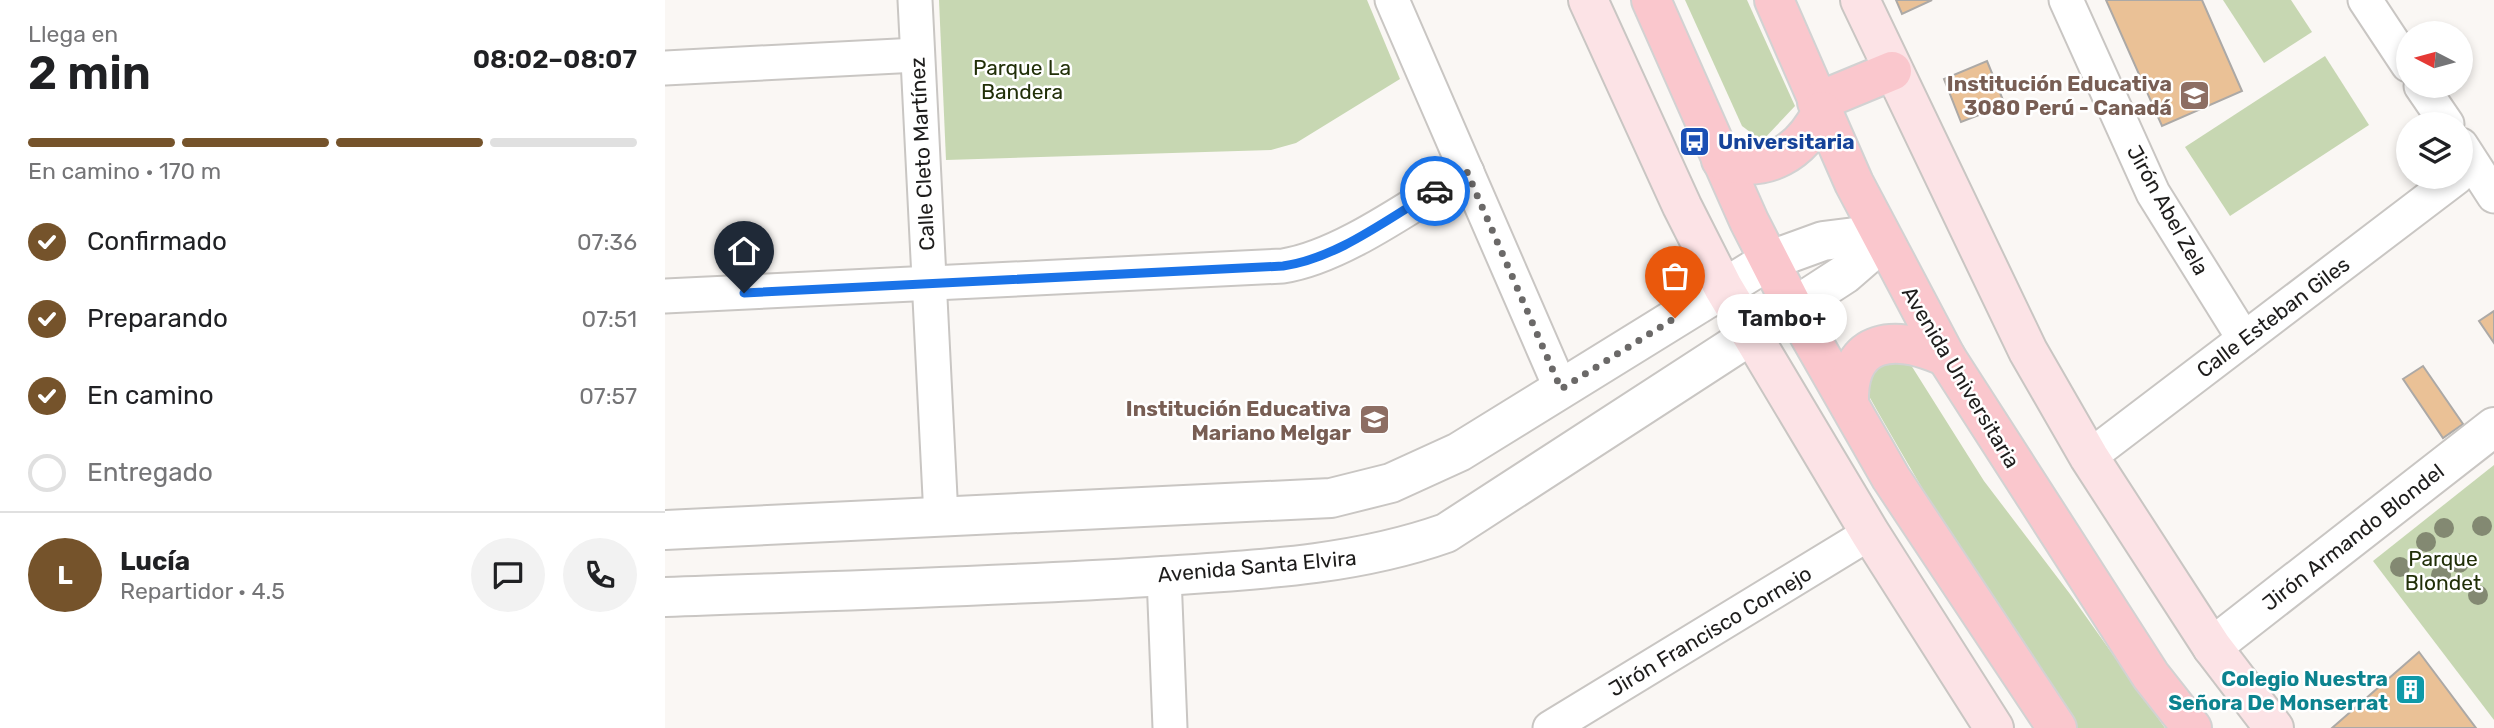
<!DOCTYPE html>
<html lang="es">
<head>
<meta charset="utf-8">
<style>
	:root { --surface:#fff; --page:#f2f2f2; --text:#202124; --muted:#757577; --line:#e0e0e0; --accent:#75532b }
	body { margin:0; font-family:Rubik,sans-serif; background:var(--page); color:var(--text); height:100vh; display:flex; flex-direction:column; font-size:26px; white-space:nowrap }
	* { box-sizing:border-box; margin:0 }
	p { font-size:23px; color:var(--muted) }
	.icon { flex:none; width:38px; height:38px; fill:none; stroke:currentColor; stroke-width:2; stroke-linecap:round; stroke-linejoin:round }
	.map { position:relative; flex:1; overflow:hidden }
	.details { display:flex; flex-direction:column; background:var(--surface); width:665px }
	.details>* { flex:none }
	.needle { width:46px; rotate:276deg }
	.tools { position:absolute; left:1731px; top:21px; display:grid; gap:14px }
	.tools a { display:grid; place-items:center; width:77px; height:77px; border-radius:50%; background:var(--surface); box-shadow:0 4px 10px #0003; font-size:35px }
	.pin { position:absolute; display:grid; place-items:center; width:60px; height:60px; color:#fff; margin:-72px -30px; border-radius:50% 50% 50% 0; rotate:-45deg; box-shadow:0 0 7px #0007 }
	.pin .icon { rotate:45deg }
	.courier { position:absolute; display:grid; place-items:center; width:70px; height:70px; margin:-35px; border:5px solid #1a73e8; border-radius:50%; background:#fff; color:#222; box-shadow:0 2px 9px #0007 }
	.bubble { position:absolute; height:49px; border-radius:24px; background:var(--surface); box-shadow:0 4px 10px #0003; font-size:23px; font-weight:600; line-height:49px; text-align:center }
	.summary em { font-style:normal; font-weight:600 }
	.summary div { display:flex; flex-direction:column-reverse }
	.summary { display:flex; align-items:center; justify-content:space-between; height:119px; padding:0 28px }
	h1 { font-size:46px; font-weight:600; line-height:52px }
	.bar { display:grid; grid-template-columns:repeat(4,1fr); gap:10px 7px; align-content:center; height:84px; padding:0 28px }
	.bar i { height:9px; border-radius:5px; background:var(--line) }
	.bar .on { background:var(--accent) }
	.bar p { grid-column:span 4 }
	.line { display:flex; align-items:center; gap:18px; padding:0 28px; border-top:2px solid var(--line) }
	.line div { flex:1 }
	.round { display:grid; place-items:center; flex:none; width:74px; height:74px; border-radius:37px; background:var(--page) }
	ol { padding:0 28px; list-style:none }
	li { display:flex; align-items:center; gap:21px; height:77px }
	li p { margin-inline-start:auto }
	li .icon { padding:7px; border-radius:50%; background:var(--accent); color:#fff; stroke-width:4 }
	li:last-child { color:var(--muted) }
	li i { width:38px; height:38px; border:4px solid var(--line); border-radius:50% }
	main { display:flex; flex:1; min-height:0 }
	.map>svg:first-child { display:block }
	.green { fill:#c7d7b2 }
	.building { fill:#eac196; stroke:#aca9a6; stroke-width:2 }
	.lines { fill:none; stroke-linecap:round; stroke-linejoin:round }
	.minor-casing { stroke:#c9c6c3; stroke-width:37 }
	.tertiary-casing { stroke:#c9c6c3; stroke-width:42 }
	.secondary-casing { stroke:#c9c6c3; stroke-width:42 }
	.primary-casing { stroke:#d2d2d2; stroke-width:42 }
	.minor { stroke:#fff; stroke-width:33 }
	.tertiary { stroke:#fff; stroke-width:38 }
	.secondary { stroke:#fce3e6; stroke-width:38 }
	.primary { stroke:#fac7cd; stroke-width:38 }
	.tree { fill:#838972 }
	.done { stroke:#6b6968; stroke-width:7; stroke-dasharray:0 12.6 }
	.route { stroke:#1a73e8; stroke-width:9 }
	.labels { text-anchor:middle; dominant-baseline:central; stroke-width:5; stroke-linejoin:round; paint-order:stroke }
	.park-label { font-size:21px; fill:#212f08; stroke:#fff }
	.education-label { font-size:21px; font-weight:bold; fill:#785e54; stroke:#fff; text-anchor:end }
	.transit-label { font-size:21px; font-weight:bold; fill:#164399; stroke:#fff; text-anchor:start }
	.street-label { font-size:21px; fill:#1e1d1c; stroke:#fff }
	.culture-label { font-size:21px; font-weight:bold; fill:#0d838f; stroke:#fff; text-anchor:end }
</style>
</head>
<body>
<main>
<section class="details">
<div class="summary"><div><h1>2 min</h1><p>Llega en</p></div><em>08:02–08:07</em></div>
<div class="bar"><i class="on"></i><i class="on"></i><i class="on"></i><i></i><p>En camino · 170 m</p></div>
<ol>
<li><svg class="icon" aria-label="check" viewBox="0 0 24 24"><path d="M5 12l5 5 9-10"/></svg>Confirmado<p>07:36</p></li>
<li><svg class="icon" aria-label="check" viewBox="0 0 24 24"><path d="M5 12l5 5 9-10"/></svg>Preparando<p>07:51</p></li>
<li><svg class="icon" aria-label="check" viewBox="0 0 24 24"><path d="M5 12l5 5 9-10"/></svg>En camino<p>07:57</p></li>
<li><i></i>Entregado</li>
</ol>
<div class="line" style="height:126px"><b class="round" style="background:var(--accent);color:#fff">L</b><div><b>Lucía</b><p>Repartidor · 4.5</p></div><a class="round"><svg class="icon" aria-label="chat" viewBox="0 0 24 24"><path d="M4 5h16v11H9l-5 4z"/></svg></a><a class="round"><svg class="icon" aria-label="phone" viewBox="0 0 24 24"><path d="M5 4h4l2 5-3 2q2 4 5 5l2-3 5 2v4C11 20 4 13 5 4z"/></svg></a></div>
</section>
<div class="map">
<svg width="1829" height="728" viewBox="0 0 1829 728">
	<rect width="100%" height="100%" fill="#faf7f4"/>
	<g class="green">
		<polygon points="274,0 702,0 735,79 631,143 606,150 281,160"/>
		<polygon points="1020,0 1082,0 1130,106 1097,141 1077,126"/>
		<polygon points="1558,0 1626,0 1647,32 1599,63"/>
		<polygon points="1660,56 1704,125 1565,216 1520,147"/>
		<path d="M 1239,354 L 1319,481 L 1405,594 L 1500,728 L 1411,728 C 1333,617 1263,501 1196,382 L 1197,373 Z"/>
		<polygon points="1829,465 1829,720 1708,561"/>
	</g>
	<g class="building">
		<polygon points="1231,0 1267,0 1237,14"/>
		<polygon points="1441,0 1537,0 1577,91 1497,126"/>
		<polygon points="1322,61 1340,105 1296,122 1279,79"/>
		<polygon points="1829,311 1829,343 1814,321"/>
		<polygon points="1758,366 1798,424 1778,438 1738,379"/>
		<polygon points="1754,652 1811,728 1667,728"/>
	</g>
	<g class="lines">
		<defs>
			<g id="minor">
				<polyline points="250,0 276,517"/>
				<polyline points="727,0 896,389"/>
				<polyline points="1401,0 1488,193 1579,339"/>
				<polyline points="1700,0 1743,65"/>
				<polyline points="0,68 252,55"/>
				<polyline points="1756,86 1782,124"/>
				<polyline points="1796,145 1829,196"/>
				<path d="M 0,296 L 618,266 C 677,257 749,203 802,172"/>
				<polyline points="1424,457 1792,177"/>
				<polyline points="499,576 505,728"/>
				<polyline points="885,728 1205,533"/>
			</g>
			<g id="tertiary">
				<polyline points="0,530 666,498 726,483 794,452 1103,261 1158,241 1214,234"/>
				<path d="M 0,597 C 161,591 322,587 483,577 C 584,570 685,567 781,533 L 1180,274 L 1218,241"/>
				<polyline points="1547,647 1829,427"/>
			</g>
			<g id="secondary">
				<polyline points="923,0 1017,206 1058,287 1205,533 1329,728"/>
				<polyline points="1195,0 1363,351 1424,457 1547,647 1609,728"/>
			</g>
			<g id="primary">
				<polyline points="986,0 1084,221 1128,307 1226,478 1392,728"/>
				<polyline points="1109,0 1189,183 1281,357 1486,676 1527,728"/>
				<polyline points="1152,102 1227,71"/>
				<path d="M 1056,160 C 1102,175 1137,152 1157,111"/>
				<path d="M 1184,403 C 1182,335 1232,335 1281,357"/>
			</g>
		</defs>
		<use href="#minor" class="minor-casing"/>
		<use href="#tertiary" class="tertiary-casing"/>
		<use href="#secondary" class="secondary-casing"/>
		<use href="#primary" class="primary-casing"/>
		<use href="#minor" class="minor"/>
		<use href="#tertiary" class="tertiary"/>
		<use href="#secondary" class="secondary"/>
		<use href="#primary" class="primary"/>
	</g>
	<g class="tree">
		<circle cx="1817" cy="526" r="10"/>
		<circle cx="1779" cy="528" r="10"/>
		<circle cx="1761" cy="542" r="10"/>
		<circle cx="1794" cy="563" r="10"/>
		<circle cx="1735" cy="567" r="10"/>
		<circle cx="1776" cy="575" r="10"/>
		<circle cx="1813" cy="595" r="10"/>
	</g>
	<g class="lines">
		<polyline class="done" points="770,191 802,172 896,389 1010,318"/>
		<path class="route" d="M 79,293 L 618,266 C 673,258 722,219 770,191"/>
	</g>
	<defs>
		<symbol id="school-square" viewBox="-11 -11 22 22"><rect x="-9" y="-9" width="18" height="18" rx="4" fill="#8d6e63" stroke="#fff"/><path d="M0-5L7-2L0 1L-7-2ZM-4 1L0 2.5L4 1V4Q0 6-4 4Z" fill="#fff"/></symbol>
		<symbol id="bus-square" viewBox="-11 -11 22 22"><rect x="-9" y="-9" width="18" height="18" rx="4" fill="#1a4fb4" stroke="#fff"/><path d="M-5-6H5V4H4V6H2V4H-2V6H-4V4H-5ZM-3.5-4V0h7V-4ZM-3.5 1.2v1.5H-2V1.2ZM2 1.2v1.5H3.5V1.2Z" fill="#fff"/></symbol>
		<symbol id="building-square" viewBox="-11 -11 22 22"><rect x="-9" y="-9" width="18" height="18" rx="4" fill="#0f9aa8" stroke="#fff"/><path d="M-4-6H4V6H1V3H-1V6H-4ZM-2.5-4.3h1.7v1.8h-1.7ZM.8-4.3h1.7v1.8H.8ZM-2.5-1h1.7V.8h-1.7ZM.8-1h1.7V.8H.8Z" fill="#fff"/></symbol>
	</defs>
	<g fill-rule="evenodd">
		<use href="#school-square" x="1512" y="78" width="35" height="35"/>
		<use href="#bus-square" x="1012" y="124" width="35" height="35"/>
		<use href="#school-square" x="692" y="402" width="35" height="35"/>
		<use href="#building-square" x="1728" y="672" width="35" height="35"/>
	</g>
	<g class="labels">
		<g class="park-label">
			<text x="357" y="67">Parque La<tspan x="357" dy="24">Bandera</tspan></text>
			<text x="1778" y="558">Parque<tspan x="1778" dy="24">Blondet</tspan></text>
		</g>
		<g class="education-label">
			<text x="1507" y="83">Institución Educativa<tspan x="1507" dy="24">3080 Perú - Canadá</tspan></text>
			<text x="686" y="408">Institución Educativa<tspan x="686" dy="24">Mariano Melgar</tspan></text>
		</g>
		<g class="transit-label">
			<text x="1053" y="141">Universitaria</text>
		</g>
		<g class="street-label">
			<text transform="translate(257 154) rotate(-93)">Calle Cleto Martínez</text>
			<text transform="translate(1503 210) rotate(61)">Jirón Abel Zela</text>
			<text transform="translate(1608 317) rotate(-37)">Calle Esteban Giles</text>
			<text transform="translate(1296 377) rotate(59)">Avenida Universitaria</text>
			<text transform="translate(1688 537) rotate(-38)">Jirón Armando Blondel</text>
			<text transform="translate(592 566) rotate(-5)">Avenida Santa Elvira</text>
			<text transform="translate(1045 631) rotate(-31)">Jirón Francisco Cornejo</text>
		</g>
		<g class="culture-label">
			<text x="1723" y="678">Colegio Nuestra<tspan x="1723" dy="24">Señora De Monserrat</tspan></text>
		</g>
	</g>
</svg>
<div class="tools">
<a><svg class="needle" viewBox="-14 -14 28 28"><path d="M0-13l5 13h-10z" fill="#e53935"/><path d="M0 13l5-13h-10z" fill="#757577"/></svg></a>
<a><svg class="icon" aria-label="layers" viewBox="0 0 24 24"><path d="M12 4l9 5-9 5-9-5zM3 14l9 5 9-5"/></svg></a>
</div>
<div class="pin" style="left:1010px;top:318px;background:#ea580c"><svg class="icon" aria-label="bag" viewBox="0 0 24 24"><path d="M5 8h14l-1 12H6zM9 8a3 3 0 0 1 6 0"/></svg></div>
<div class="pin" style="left:79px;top:293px;background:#1f2937"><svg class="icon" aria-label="home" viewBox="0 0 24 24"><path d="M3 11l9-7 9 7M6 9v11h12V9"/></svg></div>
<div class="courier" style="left:770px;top:191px"><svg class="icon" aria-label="car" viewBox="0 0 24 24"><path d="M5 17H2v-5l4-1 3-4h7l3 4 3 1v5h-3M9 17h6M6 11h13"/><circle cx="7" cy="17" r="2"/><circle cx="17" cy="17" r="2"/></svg></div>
<div class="bubble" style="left:1052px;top:294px;width:130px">Tambo+</div>
</div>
</main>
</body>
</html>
